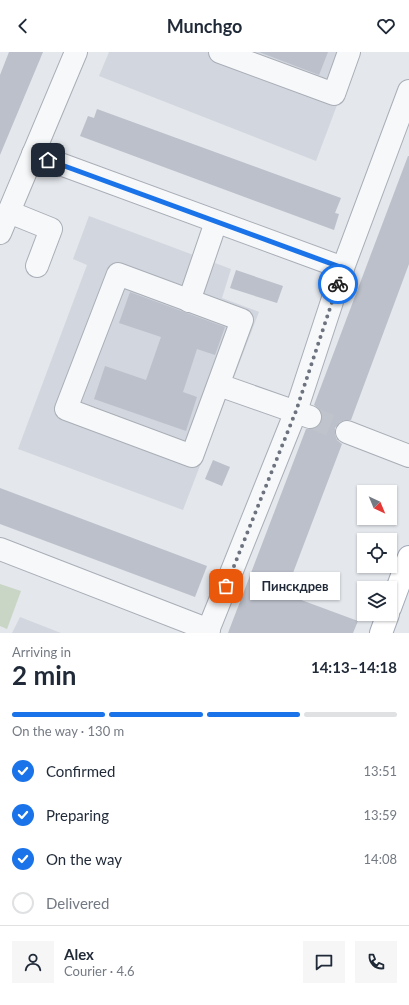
<!DOCTYPE html>
<html lang="en">
<head>
<meta charset="utf-8">
<style>
	:root { --surface:#fff; --page:#f6f6f7; --text:#1f2937; --muted:#747a83; --line:#e0e1e3; --accent:#1a73e8 }
	body { margin:0; font-family:Lato,sans-serif; background:var(--page); color:var(--text); height:100vh; display:flex; flex-direction:column; font-size:15px; white-space:nowrap }
	* { box-sizing:border-box; margin:0 }
	p { font-size:13px; color:var(--muted) }
	.icon { flex:none; width:22px; height:22px; fill:none; stroke:currentColor; stroke-width:2; stroke-linecap:round; stroke-linejoin:round }
	.map { position:relative; height:581px; overflow:hidden }
	.panel { display:flex; flex-direction:column; background:var(--surface); flex:1 }
	.panel>* { flex:none }
	.needle { width:26px; rotate:136deg }
	.controls { position:absolute; left:357px; top:433px; display:grid; gap:8px }
	.controls a { display:grid; place-items:center; width:40px; height:40px; border-radius:0px; background:var(--surface); box-shadow:0 1px 3px #0004; font-size:20px }
	.pin { position:absolute; display:grid; place-items:center; width:34px; height:34px; color:#fff; margin:-17px; border-radius:8px; box-shadow:0 2px 6px #0006 }
	.courier { position:absolute; display:grid; place-items:center; width:40px; height:40px; margin:-20px; border:3px solid #1a73e8; border-radius:50%; background:#fff; color:#222; box-shadow:0 1px 5px #0007 }
	.bubble { position:absolute; height:28px; border-radius:0px; background:var(--surface); box-shadow:0 1px 3px #0004; font-size:13px; font-weight:700; line-height:28px; text-align:center }
	.overview em { font-style:normal; font-weight:700 }
	.overview div { display:flex; flex-direction:column-reverse }
	.overview { display:flex; align-items:center; justify-content:space-between; height:68px; padding:0 12px }
	h1 { font-size:26px; font-weight:700; line-height:30px }
	.bar { display:grid; grid-template-columns:repeat(4,1fr); gap:6px 4px; align-content:center; height:48px; padding:0 12px }
	.bar i { height:5px; border-radius:3px; background:var(--line) }
	.bar .selected { background:var(--accent) }
	.bar p { grid-column:span 4 }
	.line { display:flex; align-items:center; gap:10px; padding:0 12px; border-top:1px solid var(--line) }
	.line div { flex:1 }
	.round { display:grid; place-items:center; flex:none; width:42px; height:42px; border-radius:0px; background:var(--page) }
	ol { padding:0 12px; list-style:none }
	li { display:flex; align-items:center; gap:12px; height:44px }
	li p { margin-inline-start:auto }
	li .icon { padding:4px; border-radius:50%; background:var(--accent); color:#fff; stroke-width:4 }
	li:last-child { color:var(--muted) }
	li i { width:22px; height:22px; border:2px solid var(--line); border-radius:50% }
	header { display:flex; justify-content:space-between; align-items:center; height:52px; padding:0 12px; background:var(--surface); font-size:18px; font-weight:700 }
	.map>svg:first-child { display:block }
	.built { fill:#d2d6de }
	.green { fill:#c9d6c5 }
	.building { fill:#bbc0ca }
	.lines { fill:none; stroke-linecap:round; stroke-linejoin:round }
	.minor-tunnel { stroke:#bfc3cb; stroke-width:22; stroke-dasharray:22 11; stroke-linecap:butt }
	.minor-casing { stroke:#a9aeb7; stroke-width:24 }
	.major-casing { stroke:#a3abb8; stroke-width:24 }
	.minor { stroke:#f7f8fa; stroke-width:22 }
	.major { stroke:#fff; stroke-width:22 }
	.done { stroke:#6c737f; stroke-width:4; stroke-dasharray:0 7.2 }
	.route { stroke:#1a73e8; stroke-width:5 }
</style>
</head>
<body>
<header><svg class="icon" aria-label="back" viewBox="0 0 24 24"><path d="M15 5l-7 7 7 7"/></svg>Munchgo<svg class="icon" aria-label="heart" viewBox="0 0 24 24"><path d="M12 20l-8-8c-3-5 5-10 8-4 3-6 11-1 8 4z"/></svg></header>
<div class="map">
<svg width="409" height="581" viewBox="0 0 409 581">
	<rect width="100%" height="100%" fill="#e4e7ec"/>
	<g class="built">
		<polygon points="109,0 357,0 316,109 99,24"/>
		<polygon points="89,164 231,217 222,246 259,260 183,458 18,397 87,213 73,207"/>
		<polygon points="20,565 61,581 12,581"/>
	</g>
	<polygon class="green" points="0,532 21,539 7,577 0,574"/>
	<g class="building">
		<polygon points="9,0 43,0 0,103 0,23"/>
		<polygon points="259,0 328,0 319,23"/>
		<polygon points="97,57 341,146 335,161 339,162 334,178 80,84 88,64 94,66"/>
		<polygon points="408,104 409,104 409,212 351,368 345,368 340,370 335,376 335,382 337,388 342,392 285,542 358,569 353,581 228,581 306,377 313,377 318,374 322,370 322,362 319,357 314,353"/>
		<polygon points="236,218 283,234 277,251 230,236"/>
		<polygon points="130,240 225,275 215,303 197,297 183,340 197,345 186,379 94,347 105,314 146,328 161,285 119,271"/>
		<polygon points="213,408 230,415 222,434 205,427"/>
		<polygon points="0,436 207,514 195,545 0,472"/>
	</g>
	<g class="lines">
		<polyline class="minor-tunnel" points="310,365 347,380"/>
		<defs>
			<g id="minor">
				<polyline points="220,0 334,42 349,0"/>
				<polyline points="33,102 343,216"/>
				<polyline points="9,160 51,177 37,214"/>
				<polyline points="0,181 76,0"/>
				<polygon points="118,222 242,268 192,404 66,357"/>
				<polyline points="189,249 216,170"/>
				<polyline points="219,333 310,365"/>
				<polyline points="347,380 409,404"/>
				<polyline points="0,497 209,578"/>
				<polyline points="207,581 296,359 343,216 409,39"/>
			</g>
			<g id="major">
				<polyline points="390,556 409,505"/>
				<polyline points="381,581 388,562"/>
			</g>
		</defs>
		<use href="#minor" class="minor-casing"/>
		<use href="#major" class="major-casing"/>
		<use href="#minor" class="minor"/>
		<use href="#major" class="major"/>
	</g>
	<g class="lines">
		<polyline class="done" points="226,534 296,359 338,232"/>
		<polyline class="route" points="48,108 343,216 338,232"/>
	</g>
</svg>
<div class="controls">
<a><svg class="needle" viewBox="-14 -14 28 28"><path d="M0-13l5 13h-10z" fill="#e53935"/><path d="M0 13l5-13h-10z" fill="#747a83"/></svg></a>
<a><svg class="icon" aria-label="locate" viewBox="0 0 24 24"><circle cx="12" cy="12" r="6"/><path d="M12 2v4M12 18v4M2 12h4M18 12h4"/></svg></a>
<a><svg class="icon" aria-label="layers" viewBox="0 0 24 24"><path d="M12 4l9 5-9 5-9-5zM3 14l9 5 9-5"/></svg></a>
</div>
<div class="pin" style="left:226px;top:534px;background:#ea580c"><svg class="icon" aria-label="bag" viewBox="0 0 24 24"><path d="M5 8h14l-1 12H6zM9 8a3 3 0 0 1 6 0"/></svg></div>
<div class="pin" style="left:48px;top:108px;background:#1f2937"><svg class="icon" aria-label="home" viewBox="0 0 24 24"><path d="M3 11l9-7 9 7M6 9v11h12V9"/></svg></div>
<div class="courier" style="left:338px;top:232px"><svg class="icon" aria-label="bike" viewBox="0 0 24 24"><circle cx="6" cy="16" r="4"/><circle cx="18" cy="16" r="4"/><path d="M6 16l4-8h5l3 8M10 8l3 8H6M13 5h3"/></svg></div>
<div class="bubble" style="left:250px;top:520px;width:90px">Пинскдрев</div>
</div>
<section class="panel">
<div class="overview"><div><h1>2 min</h1><p>Arriving in</p></div><em>14:13–14:18</em></div>
<div class="bar"><i class="selected"></i><i class="selected"></i><i class="selected"></i><i></i><p>On the way · 130 m</p></div>
<ol>
<li><svg class="icon" aria-label="check" viewBox="0 0 24 24"><path d="M5 12l5 5 9-10"/></svg>Confirmed<p>13:51</p></li>
<li><svg class="icon" aria-label="check" viewBox="0 0 24 24"><path d="M5 12l5 5 9-10"/></svg>Preparing<p>13:59</p></li>
<li><svg class="icon" aria-label="check" viewBox="0 0 24 24"><path d="M5 12l5 5 9-10"/></svg>On the way<p>14:08</p></li>
<li><i></i>Delivered</li>
</ol>
<div class="line" style="height:72px"><a class="round"><svg class="icon" aria-label="person" viewBox="0 0 24 24"><circle cx="12" cy="8" r="4"/><path d="M4 21q1-7 8-7t8 7"/></svg></a><div><b>Alex</b><p>Courier · 4.6</p></div><a class="round"><svg class="icon" aria-label="chat" viewBox="0 0 24 24"><path d="M4 5h16v11H9l-5 4z"/></svg></a><a class="round"><svg class="icon" aria-label="phone" viewBox="0 0 24 24"><path d="M5 4h4l2 5-3 2q2 4 5 5l2-3 5 2v4C11 20 4 13 5 4z"/></svg></a></div>
</section>
</body>
</html>
